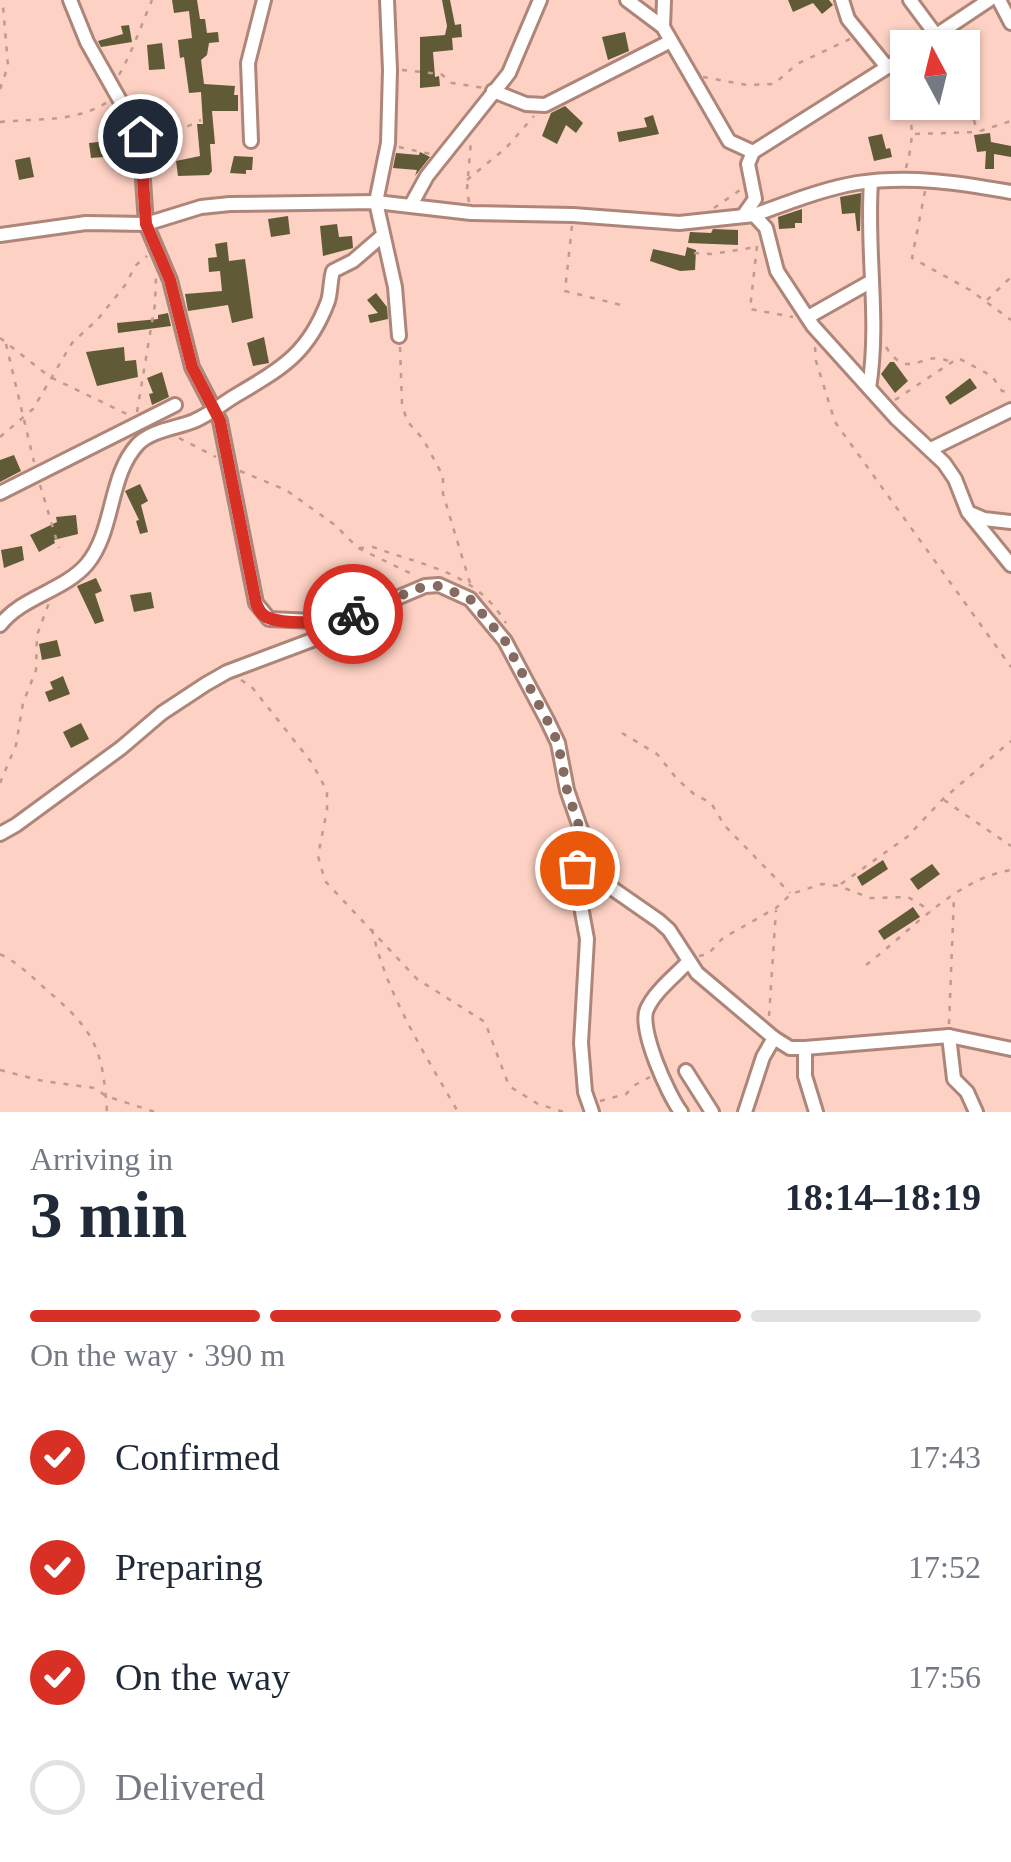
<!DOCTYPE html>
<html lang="en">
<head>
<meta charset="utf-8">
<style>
	:root { --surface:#fff; --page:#f6f6f7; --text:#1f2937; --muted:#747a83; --line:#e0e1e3; --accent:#d93025 }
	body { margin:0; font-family:Georgia,serif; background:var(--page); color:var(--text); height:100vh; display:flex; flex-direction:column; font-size:38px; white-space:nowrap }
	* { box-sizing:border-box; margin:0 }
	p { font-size:32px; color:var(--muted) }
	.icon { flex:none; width:55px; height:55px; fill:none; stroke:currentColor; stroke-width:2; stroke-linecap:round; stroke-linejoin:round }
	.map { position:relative; height:1112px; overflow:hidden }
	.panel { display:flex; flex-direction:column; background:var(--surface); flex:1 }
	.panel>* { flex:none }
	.needle { width:65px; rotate:353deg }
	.controls { position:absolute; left:890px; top:30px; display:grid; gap:20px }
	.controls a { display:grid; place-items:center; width:90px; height:90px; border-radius:0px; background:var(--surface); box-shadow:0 2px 8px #0004; font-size:50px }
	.pin { position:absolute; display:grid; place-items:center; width:85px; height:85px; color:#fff; margin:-42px; border:5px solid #fff; border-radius:50%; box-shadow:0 2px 10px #0007 }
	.courier { position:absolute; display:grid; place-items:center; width:100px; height:100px; margin:-50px; border:8px solid #d93025; border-radius:50%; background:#fff; color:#222; box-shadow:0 2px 12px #0007 }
	.overview em { font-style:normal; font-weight:700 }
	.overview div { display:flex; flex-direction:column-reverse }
	.overview { display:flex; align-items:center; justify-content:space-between; height:170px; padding:0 30px }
	h1 { font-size:65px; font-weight:700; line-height:75px }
	.bar { display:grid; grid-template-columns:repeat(4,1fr); gap:15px 10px; align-content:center; height:120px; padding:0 30px }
	.bar i { height:12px; border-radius:8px; background:var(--line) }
	.bar .current { background:var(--accent) }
	.bar p { grid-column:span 4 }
	ol { padding:0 30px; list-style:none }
	li { display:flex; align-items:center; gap:30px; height:110px }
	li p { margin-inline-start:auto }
	li .icon { padding:10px; border-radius:50%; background:var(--accent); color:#fff; stroke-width:4 }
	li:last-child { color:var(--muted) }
	li i { width:55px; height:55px; border:5px solid var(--line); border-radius:50% }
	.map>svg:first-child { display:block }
	.building { fill:#615a36 }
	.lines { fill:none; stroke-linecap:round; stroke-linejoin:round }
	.street-casing { stroke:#ae8679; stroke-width:18 }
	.path { stroke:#be9b90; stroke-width:2.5; stroke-dasharray:5 8; stroke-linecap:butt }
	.street { stroke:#fff; stroke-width:12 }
	.done { stroke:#846a61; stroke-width:10; stroke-dasharray:0 18 }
	.route { stroke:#d93025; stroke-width:12 }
</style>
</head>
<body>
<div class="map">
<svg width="1011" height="1112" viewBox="0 0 1011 1112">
	<rect width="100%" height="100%" fill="#fdd1c3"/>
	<g class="building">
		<polygon points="172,0 197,0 200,19 205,19 207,33 218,32 219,42 209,43 207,55 201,60 204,84 235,86 234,95 238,95 238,111 212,111 215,144 210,144 212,171 209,175 178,176 176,161 200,156 197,124 203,124 201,92 189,93 184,57 180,58 178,40 192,38 189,11 174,13"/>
		<polygon points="442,0 450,0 455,25 461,24 462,37 452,38 453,50 433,52 435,77 439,76 440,86 420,88 420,37 445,35 447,26"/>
		<polygon points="788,0 829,0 833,5 822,14 813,3 793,12"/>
		<polygon points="129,25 132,42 101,47 98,41 123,34 121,26"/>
		<polygon points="625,32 629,51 608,60 602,37"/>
		<polygon points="162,43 165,69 149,70 147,45"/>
		<polygon points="565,106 583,123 576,133 566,125 557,144 542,136 551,113"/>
		<polygon points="653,115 659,134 619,142 617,132 647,127 644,118"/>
		<polygon points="990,133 991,142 1011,146 1011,157 994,154 994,169 985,169 986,151 977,152 974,135"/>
		<polygon points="882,134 886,149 890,148 892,157 874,161 868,137"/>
		<polygon points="117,137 126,137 128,155 91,158 89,143 117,140"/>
		<polygon points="420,152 430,157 415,176 417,170 393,168 396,153 419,155"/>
		<polygon points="234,156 253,157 252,170 246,170 246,174 230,173"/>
		<polygon points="30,157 34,177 19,180 15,160"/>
		<polygon points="861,193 860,231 857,231 855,213 842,214 840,197"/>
		<polygon points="802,209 802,223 795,223 795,228 779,229 778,217"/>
		<polygon points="288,216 290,234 271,237 268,219"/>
		<polygon points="337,224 339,237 352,236 353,248 323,256 320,226"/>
		<polygon points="713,229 738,230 738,245 688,243 690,232 711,233"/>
		<polygon points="227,242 229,261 245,259 253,318 232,323 228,305 188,311 185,294 222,291 220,271 209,272 208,258 217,257 215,244"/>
		<polygon points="687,247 696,250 695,270 680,271 650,261 653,249 685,256"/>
		<polygon points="376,293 387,307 388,319 370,323 368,315 378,313 367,300"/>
		<polygon points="168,313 171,326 118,333 117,323 158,319 158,315"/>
		<polygon points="264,337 269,363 253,366 247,343"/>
		<polygon points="124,347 125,361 136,360 138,377 97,386 86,352"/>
		<polygon points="890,362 894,362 908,381 895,393 881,374"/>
		<polygon points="162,372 169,397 152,405 149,394 153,393 147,378"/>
		<polygon points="970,378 977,388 950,405 945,397"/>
		<polygon points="14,455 21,471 0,482 0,460"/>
		<polygon points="140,484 148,501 141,505 148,532 140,534 136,521 139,520 125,491"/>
		<polygon points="76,515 78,534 54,540 55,543 39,552 30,535 57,522 56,517"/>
		<polygon points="22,546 24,560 4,568 1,550"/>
		<polygon points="96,578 102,591 95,594 104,621 95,624 77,586"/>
		<polygon points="151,592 154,608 134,612 130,595"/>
		<polygon points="57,640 61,656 42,660 39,644"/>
		<polygon points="63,676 70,694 49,702 45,692 53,689 50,682"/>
		<polygon points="81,723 89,739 71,748 63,732"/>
		<polygon points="883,860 888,869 862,886 857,877"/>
		<polygon points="932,864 940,874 918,890 910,879"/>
		<polygon points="913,907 920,917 884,940 878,931"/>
	</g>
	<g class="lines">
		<defs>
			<g id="street">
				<polyline points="70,0 87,42 140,136 146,224 170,280 192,367 220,421 256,603 269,619 336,622 364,608 385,603 425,586 439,585 470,599 505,641 547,720 558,743 567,790 589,853 603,882 659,921 669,930 697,973 774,1038 790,1048 805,1048 949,1036 1011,1049"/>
				<polyline points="387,0 390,70 388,143 376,202 395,287 399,336"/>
				<polyline points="627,0 663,27 729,141 753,152"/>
				<polyline points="842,0 848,19 887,67"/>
				<polyline points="910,0 936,35"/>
				<polyline points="999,0 1011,23"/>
				<polyline points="663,27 664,0"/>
				<polyline points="917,48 989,0"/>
				<polyline points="493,91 526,104 545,105 671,41"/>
				<polyline points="251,141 248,63 264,0"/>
				<polyline points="411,205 427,176 509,73 540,0"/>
				<path d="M 754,215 C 788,203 822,189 857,183 C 910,175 960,183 1011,192"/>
				<polyline points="743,216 755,199 748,164 753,152 908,54"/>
				<polyline points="0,235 86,223 146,224 201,207 230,204 376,202 471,213 573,215 679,223 754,215 766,228 777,271 813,326 896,418 944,463 955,479 968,512 1011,565"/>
				<polyline points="808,317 870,282"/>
				<path d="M 869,388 C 880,320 866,251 871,182"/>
				<polyline points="931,449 1011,410"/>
				<polyline points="0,493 175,405"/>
				<polyline points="970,513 984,519 1011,522"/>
				<path d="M 0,625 C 23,596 64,591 87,564 C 115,530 108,476 138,444 C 152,430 177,428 194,421 C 212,413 224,402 240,393 C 284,367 309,352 328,301 C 331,291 330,281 333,271 L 353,261 L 382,236"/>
				<polyline points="0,834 16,825 121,748 162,713 206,684 227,672 347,627"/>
				<polyline points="589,853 580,860 578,890 587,939 581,1043 585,1092 592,1112"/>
				<polyline points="949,1036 954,1079 967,1092 976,1112"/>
				<polyline points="805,1048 805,1076 816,1112"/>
				<polyline points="686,1071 712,1112"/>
				<path d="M 681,1112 C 668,1095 638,1028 647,1009 C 655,991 676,975 689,961"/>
				<polyline points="745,1112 763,1057 774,1038"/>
			</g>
		</defs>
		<use href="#street" class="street-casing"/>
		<g class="path">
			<polyline points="402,70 441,74 452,83 485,88"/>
			<path d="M 119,75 C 133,50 141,26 152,0"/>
			<polyline points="703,77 747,85 774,84 797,64 850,39"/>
			<path d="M 892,77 C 912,114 917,127 906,168"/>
			<polyline points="962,83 977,130"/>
			<polyline points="0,89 8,66 3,6"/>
			<path d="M 0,122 C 38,118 76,123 109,101"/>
			<polyline points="915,134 977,132 1011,121"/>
			<polyline points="152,143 201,120"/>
			<polyline points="399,147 430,154"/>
			<polyline points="467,180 506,148 534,116"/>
			<polyline points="925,191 912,258 970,290 1011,320"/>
			<polyline points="469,202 467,190 471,140"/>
			<polyline points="714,208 740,190"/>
			<polyline points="572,226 565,291 625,306"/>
			<polyline points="757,246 750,309 793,317"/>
			<polyline points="694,253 712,254 756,247"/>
			<polyline points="987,300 1011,277"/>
			<polyline points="0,338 50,377 131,416"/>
			<polyline points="6,344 34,462"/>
			<polyline points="400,347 402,404 407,421 423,439 443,476 443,494 470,583"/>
			<polyline points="815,347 816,361 835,422 1011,667"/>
			<path d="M 886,347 C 909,383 922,349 948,361"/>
			<polyline points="895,400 958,358 992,376 1002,391 1011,392"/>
			<polyline points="137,412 155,304 156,277"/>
			<polyline points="0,437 33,409 72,343 98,319 126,284 135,266 147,256"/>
			<polyline points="179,438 216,457"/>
			<polyline points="240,471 286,490 335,525 358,548 416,576"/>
			<polyline points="40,485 59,548"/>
			<path d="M 359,548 L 373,547 C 427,567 474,571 506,623"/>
			<polyline points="241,680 251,686 312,763 327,791 327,810 318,856 325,881 417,979 485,1022 509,1086 538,1104 564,1112"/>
			<polyline points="622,733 657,754 677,779 694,794 711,803 725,826 790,893"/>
			<polyline points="0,783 16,745 23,703 36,670 37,635 49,603"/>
			<polyline points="944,800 1011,846"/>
			<polyline points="841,884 907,837 943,799 1011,741"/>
			<path d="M 372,929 C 386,994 425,1054 458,1112"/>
			<path d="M 0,954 C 20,964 33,978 49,992 C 96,1032 103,1051 107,1112"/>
			<polyline points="699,956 708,954 723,938 776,908 791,894 822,884 839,886 870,898 908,897 931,911"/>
			<path d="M 866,965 C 910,932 955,879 1011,870"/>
			<polyline points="769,1016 776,910"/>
			<polyline points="949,1024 954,897"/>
			<polyline points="0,1070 43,1081 95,1088 106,1096 155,1112"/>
			<polyline points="600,1101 626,1094 635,1085 650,1077"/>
		</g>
		<use href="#street" class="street"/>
	</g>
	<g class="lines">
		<polyline class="done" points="353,614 425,586 440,586 470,599 505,641 547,720 558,743 567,790 588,853 577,868"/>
		<path class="route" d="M 140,136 L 146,224 L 170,280 L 192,367 L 220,421 L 256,603 C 258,608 260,613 265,616 C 279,626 340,623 353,614"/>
	</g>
</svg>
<div class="controls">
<a><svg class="needle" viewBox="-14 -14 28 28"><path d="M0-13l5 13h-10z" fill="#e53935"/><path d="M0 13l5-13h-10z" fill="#747a83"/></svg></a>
</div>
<div class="pin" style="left:577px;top:868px;background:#ea580c"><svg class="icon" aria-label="bag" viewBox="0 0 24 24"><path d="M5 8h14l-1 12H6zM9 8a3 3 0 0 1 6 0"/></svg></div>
<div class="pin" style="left:140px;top:136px;background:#1f2937"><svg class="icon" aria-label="home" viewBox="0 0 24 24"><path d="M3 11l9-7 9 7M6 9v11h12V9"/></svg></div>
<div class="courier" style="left:353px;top:614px"><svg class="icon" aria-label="bike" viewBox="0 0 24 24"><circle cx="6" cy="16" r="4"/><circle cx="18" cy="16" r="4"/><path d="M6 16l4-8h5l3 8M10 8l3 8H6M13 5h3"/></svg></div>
</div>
<section class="panel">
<div class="overview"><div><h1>3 min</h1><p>Arriving in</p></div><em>18:14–18:19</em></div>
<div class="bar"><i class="current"></i><i class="current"></i><i class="current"></i><i></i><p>On the way · 390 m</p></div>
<ol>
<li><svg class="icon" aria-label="check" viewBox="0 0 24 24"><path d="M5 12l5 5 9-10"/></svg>Confirmed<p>17:43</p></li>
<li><svg class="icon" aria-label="check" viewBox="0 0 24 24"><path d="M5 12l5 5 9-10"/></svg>Preparing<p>17:52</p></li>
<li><svg class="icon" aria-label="check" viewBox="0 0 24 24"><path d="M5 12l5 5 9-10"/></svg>On the way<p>17:56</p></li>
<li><i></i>Delivered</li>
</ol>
</section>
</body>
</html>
